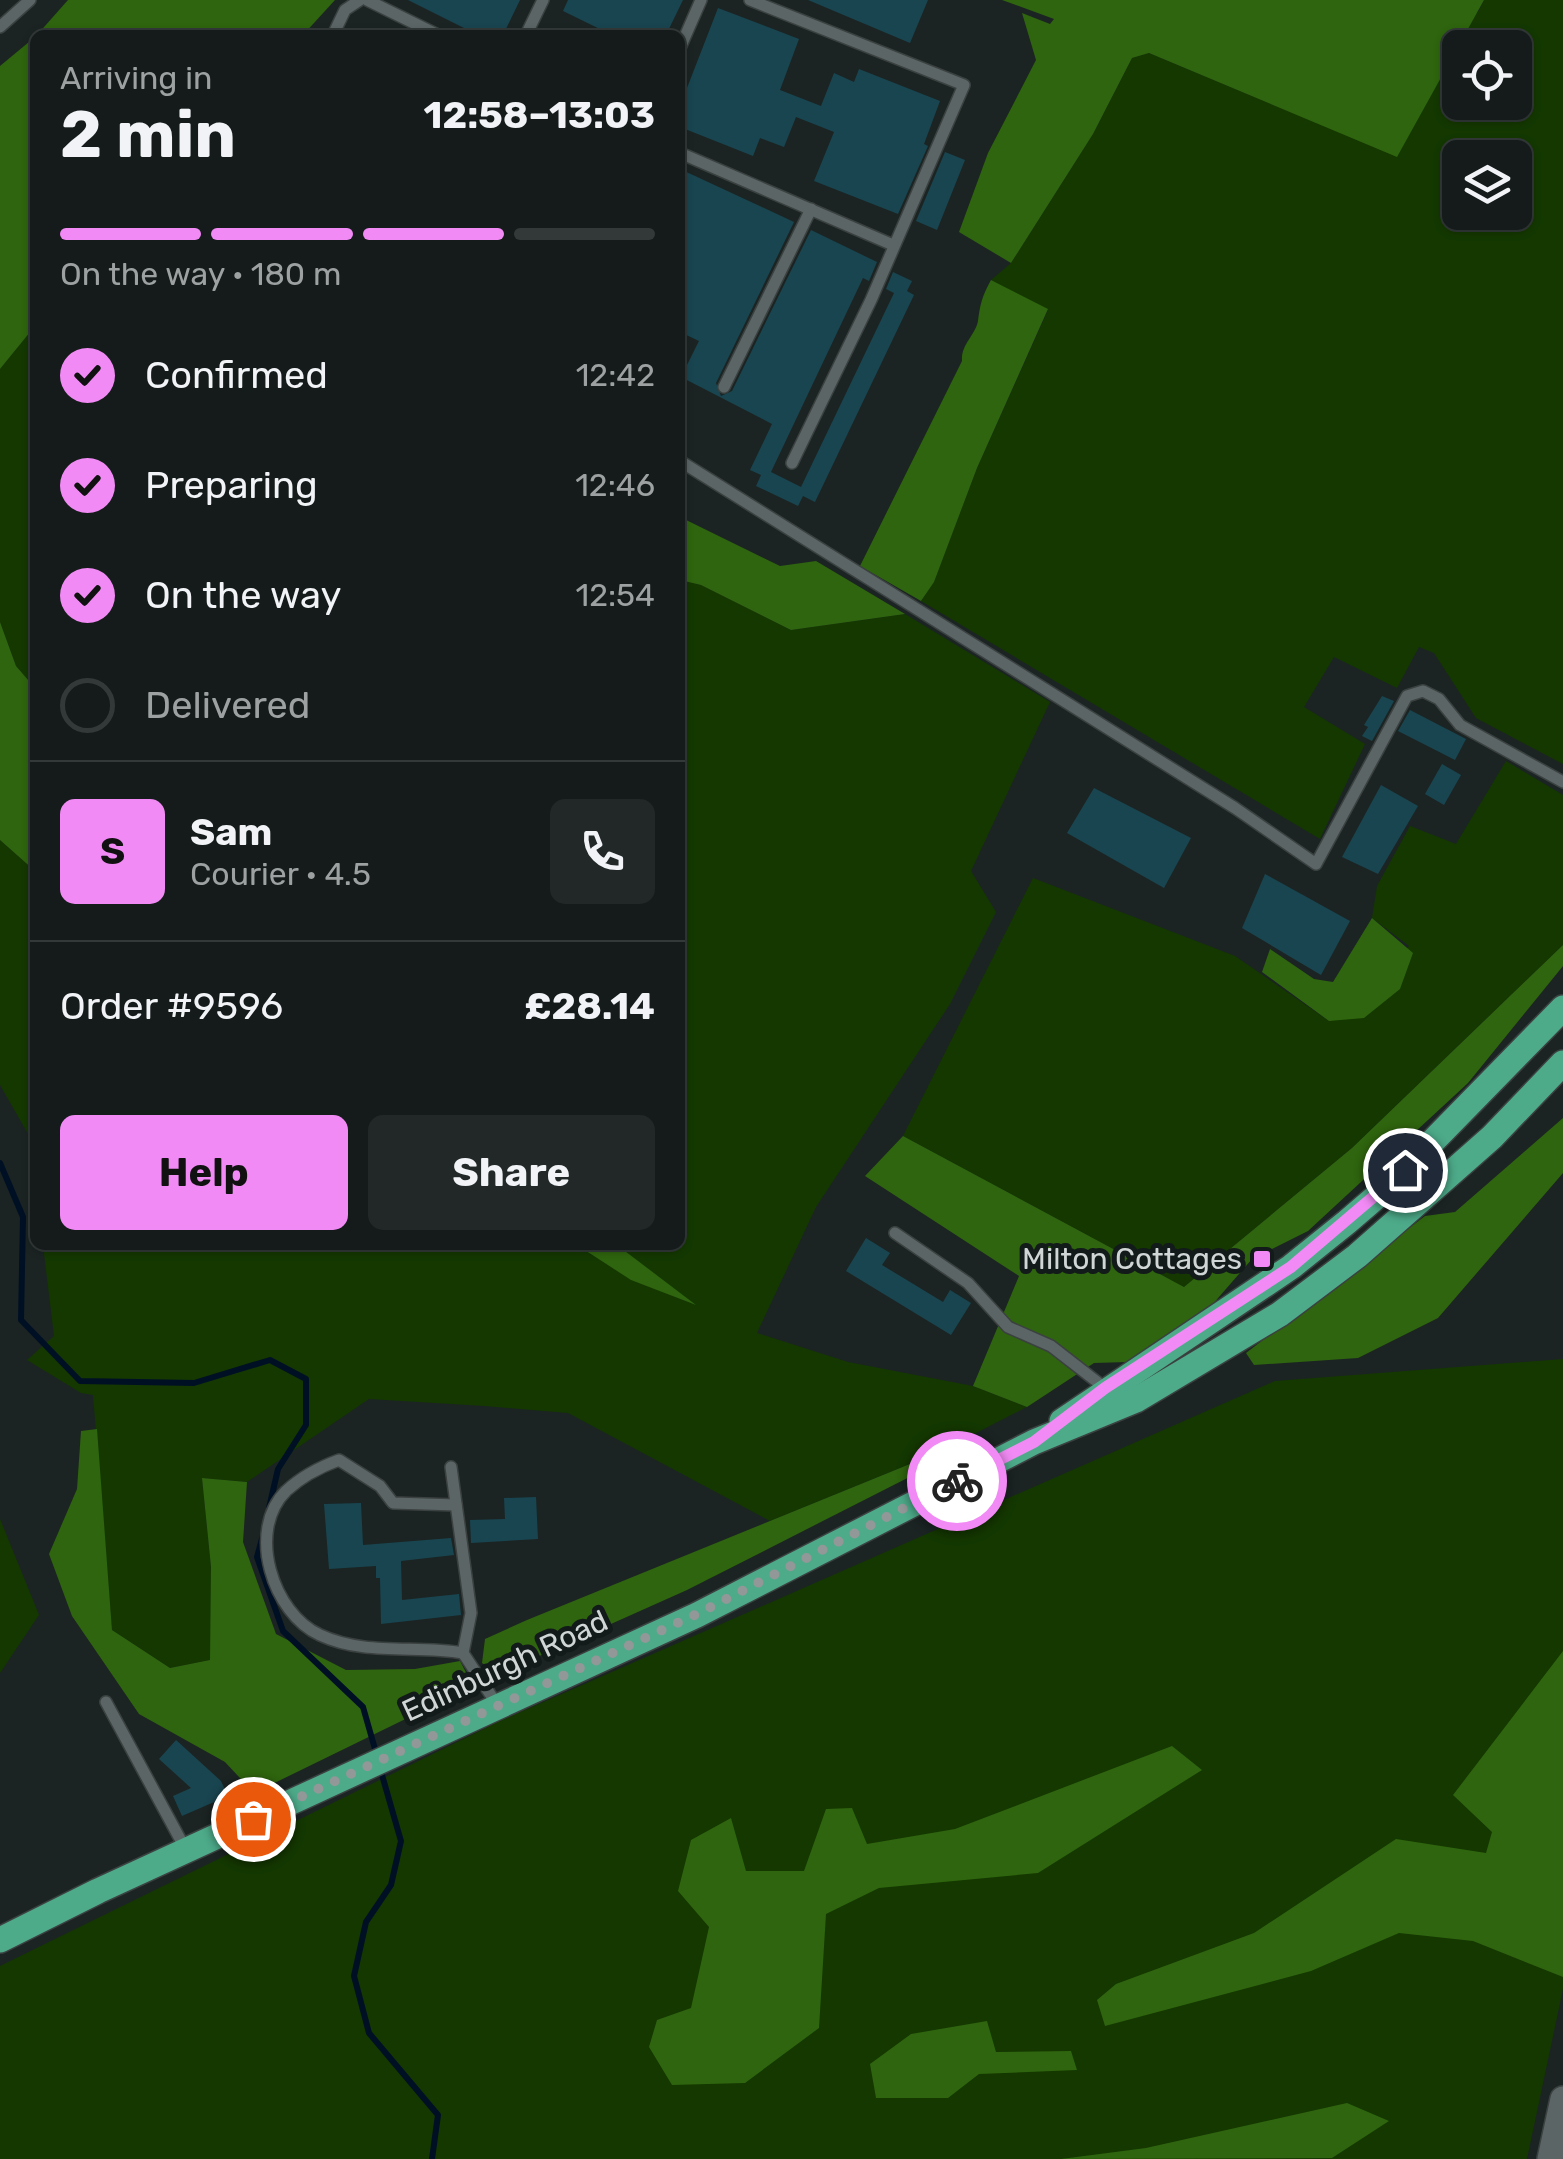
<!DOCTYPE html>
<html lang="en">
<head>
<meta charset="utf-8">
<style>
	:root { --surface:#141b1a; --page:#212827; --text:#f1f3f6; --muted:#9da1a2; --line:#333939; --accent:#f18af4 }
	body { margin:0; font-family:Rubik,sans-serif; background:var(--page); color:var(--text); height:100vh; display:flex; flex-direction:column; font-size:38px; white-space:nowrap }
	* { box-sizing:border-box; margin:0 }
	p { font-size:32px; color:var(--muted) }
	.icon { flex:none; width:55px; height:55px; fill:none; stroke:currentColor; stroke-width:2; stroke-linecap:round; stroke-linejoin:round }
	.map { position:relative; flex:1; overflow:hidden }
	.side { position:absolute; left:30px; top:30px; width:655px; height:1220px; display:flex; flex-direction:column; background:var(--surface); border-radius:15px; box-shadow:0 2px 8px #0004,0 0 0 2px var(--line) }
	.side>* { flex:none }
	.tools { position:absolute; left:1442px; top:30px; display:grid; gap:20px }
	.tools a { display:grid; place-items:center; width:90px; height:90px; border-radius:15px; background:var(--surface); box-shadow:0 2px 8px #0004,0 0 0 2px var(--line); font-size:50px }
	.pin { position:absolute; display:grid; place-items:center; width:85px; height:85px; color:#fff; margin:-42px; border:5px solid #fff; border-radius:50%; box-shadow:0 2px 10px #0007 }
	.courier { position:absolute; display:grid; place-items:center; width:100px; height:100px; margin:-50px; border:8px solid #f18af4; border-radius:50%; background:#fff; color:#222; box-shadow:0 2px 12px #0007 }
	.overview em { font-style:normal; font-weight:700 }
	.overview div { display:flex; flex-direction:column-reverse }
	.overview { display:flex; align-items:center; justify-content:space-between; height:170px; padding:0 30px }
	h1 { font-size:65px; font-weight:700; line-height:75px }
	.bar { display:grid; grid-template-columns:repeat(4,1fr); gap:15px 10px; align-content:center; height:120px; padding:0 30px }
	.bar i { height:12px; border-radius:8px; background:var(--line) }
	.bar .current { background:var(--accent) }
	.bar p { grid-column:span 4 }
	.line { display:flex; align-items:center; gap:25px; padding:0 30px; border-top:2px solid var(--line) }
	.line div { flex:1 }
	.round { display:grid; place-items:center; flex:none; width:105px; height:105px; border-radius:15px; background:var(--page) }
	ol { padding:0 30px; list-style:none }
	li { display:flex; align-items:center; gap:30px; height:110px }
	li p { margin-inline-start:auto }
	li .icon { padding:10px; border-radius:50%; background:var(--accent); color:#111; stroke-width:4 }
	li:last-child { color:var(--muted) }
	li i { width:55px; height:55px; border:5px solid var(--line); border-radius:50% }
	.cta { display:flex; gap:20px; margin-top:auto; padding:20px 30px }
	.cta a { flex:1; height:115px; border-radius:15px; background:var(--accent); color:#111; font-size:40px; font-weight:700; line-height:115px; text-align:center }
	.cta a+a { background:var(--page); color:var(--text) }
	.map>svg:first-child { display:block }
	.green { fill:#143800; fill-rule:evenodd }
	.forest { fill:#2f650e }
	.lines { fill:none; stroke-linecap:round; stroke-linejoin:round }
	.stream { stroke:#001024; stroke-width:6 }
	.building { fill:#194550 }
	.service-casing { stroke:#3b4140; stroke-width:14 }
	.secondary-casing { stroke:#3b4140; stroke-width:28 }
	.primary-casing { stroke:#3b4140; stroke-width:28 }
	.service { stroke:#5b6565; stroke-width:11 }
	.secondary { stroke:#5b6565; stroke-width:25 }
	.primary { stroke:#4dab8a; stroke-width:25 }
	.done { stroke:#919897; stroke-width:10; stroke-dasharray:0 18 }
	.route { stroke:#f18af4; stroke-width:12 }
	.poi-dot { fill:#f18af4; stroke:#121a1a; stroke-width:4 }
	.labels { text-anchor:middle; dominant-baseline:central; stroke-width:10; stroke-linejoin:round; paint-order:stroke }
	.poi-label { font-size:30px; fill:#d0d6d5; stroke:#121a1a; text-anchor:end }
	.street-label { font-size:30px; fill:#d0d6d5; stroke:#121a1a }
</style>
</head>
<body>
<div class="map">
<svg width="1563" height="2159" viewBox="0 0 1563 2159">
	<rect width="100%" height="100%" fill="#1b2423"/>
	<g class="green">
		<path d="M 1484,0 L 1563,0 L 1563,764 L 1476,718 L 1434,653 L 1419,647 L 1397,688 L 1334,657 L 1304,707 L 1365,744 L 1320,839 L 921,601 L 934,581 L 977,468 L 1048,310 L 991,280 L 1011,263 L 1093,134 L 1132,58 L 1149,53 L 1293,113 L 1478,12 ZM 1460,48 L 1515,48 L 1515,102 L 1460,102 ZM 1460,158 L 1515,158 L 1515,212 L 1460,212 Z"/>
		<polygon points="35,326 35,688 16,666 0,622 0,369"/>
		<polygon points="680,580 701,585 791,630 905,614 1050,702 971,871 996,912 950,1004 816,1207 757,1333 848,1362 973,1386 1027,1407 937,1453 770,1521 568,1413 484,1406 369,1399 247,1482 202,1478 211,1567 211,1660 170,1668 112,1630 93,1395 81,1393 27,1360 54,1336 43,1245 577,1245 631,1279 691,1303 617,1245 680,1245"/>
		<polygon points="1506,761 1563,795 1563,945 1352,1148 1184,1287 903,1136 1033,878 1235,956 1329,1021 1409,946 1372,918 1377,886 1410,826 1456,844"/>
		<polygon points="0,840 35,871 35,1173 31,1139 0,1085"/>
		<polygon points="1563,1359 1563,1989 1527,2159 0,2159 0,1966 498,1722 1275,1381"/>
		<polygon points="0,1519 39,1615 0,1673"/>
	</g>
	<g class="forest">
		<polygon points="68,0 335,0 303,35 37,35"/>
		<polygon points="1002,0 1484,0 1397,157 1149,53 1132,58 1093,134 1011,263 959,232 988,153 1036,60 1022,13 1050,24 1054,19"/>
		<polygon points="35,37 35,326 0,369 0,66"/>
		<path d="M 991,280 L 1048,309 L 977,468 L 934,582 L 921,601 L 860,566 L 962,361 C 961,344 975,336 978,321 C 980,305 982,296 991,280 Z"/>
		<polygon points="680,517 780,566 816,561 905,614 791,630 701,585 680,580"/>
		<polygon points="0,622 16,666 35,688 35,871 0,840"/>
		<polygon points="1372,918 1413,953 1400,989 1364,1018 1329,1021 1262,972 1270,949 1314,979 1333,982"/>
		<polygon points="1563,945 1563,966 1468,1083 1308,1231 1252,1259 1212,1305 1128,1362 1094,1363 1027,1407 973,1386 1019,1276 865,1176 903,1136 1184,1287 1352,1148"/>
		<polygon points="1563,1118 1563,1173 1438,1318 1358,1358 1254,1365 1246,1353 1425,1216 1455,1212"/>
		<polygon points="577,1245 617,1245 696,1305 631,1280"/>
		<polygon points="97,1429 112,1630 170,1668 210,1660 211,1567 202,1478 247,1482 243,1542 276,1634 346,1670 415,1669 460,1661 473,1686 254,1793 225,1762 139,1714 72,1616 49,1554 77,1489 81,1431"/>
		<polygon points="937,1453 937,1463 687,1590 499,1674 482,1663 485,1639 527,1620"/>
		<polygon points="1563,1651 1563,1977 1473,1941 1399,1933 1311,1971 1105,2026 1097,2000 1116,1984 1254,1933 1396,1839 1486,1853 1492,1832 1453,1795"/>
		<polygon points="1172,1746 1202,1770 1038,1873 879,1888 826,1914 819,2028 745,2083 672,2085 649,2047 657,2020 691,2008 709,1927 678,1891 691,1840 731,1818 746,1871 804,1871 826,1809 852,1808 867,1844 955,1829"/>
		<polygon points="987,2021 996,2052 1071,2051 1077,2070 979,2074 948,2098 876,2098 870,2064 911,2034"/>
		<polygon points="1347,2103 1389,2121 1332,2158 1061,2159 1146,2148"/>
	</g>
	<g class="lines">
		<g class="stream">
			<polyline points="0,1163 23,1217 21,1320 80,1381 194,1383 270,1360 306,1379 306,1425 278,1469 269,1508"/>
			<polyline points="263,1535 257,1557 283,1631 363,1707 377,1756"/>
			<polyline points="380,1768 401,1841 391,1885 366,1922 354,1976 369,2033 438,2115 432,2159"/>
		</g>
	</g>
	<g class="building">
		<polygon points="408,0 520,0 503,35 478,35"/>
		<polygon points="568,0 683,0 666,35 612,35 563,11"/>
		<polygon points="808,0 928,0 910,43"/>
		<polygon points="718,8 799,39 780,90 821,106 834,73 854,82 859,69 940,101 924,144 928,146 898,214 814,181 834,132 796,117 784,147 760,138 753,156 680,127 680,106"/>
		<polygon points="945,152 965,160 937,230 916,221"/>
		<polygon points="680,169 794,222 716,383 721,396 732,391 811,230 877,262 869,281 863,278 771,472 801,487 894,293 886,289 893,272 912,281 907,291 914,295 815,502 803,496 798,506 756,486 761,475 750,470 772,424 681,377 699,341 680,332"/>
		<polygon points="1382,696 1394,701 1372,741 1362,736 1368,727 1364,725"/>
		<polygon points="1410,710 1466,739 1455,760 1398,731"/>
		<polygon points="1442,764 1461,775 1444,805 1425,794"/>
		<polygon points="1381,785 1418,806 1378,874 1342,857"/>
		<polygon points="1094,788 1191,838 1164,888 1067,833"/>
		<polygon points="1265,874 1350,921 1321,975 1242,928"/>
		<polygon points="866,1238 890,1253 882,1265 943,1302 950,1290 971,1303 951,1335 846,1271"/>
		<polygon points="536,1497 538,1539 471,1543 470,1520 505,1519 504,1498"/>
		<polygon points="361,1503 363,1545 451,1538 454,1555 401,1561 402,1600 459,1594 461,1615 381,1624 380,1578 376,1578 376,1566 329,1569 324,1504"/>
		<polygon points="176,1740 221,1781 228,1796 182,1816 173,1796 191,1788 159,1759"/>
	</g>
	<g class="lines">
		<defs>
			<g id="service">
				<polyline points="367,0 438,35"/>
				<polyline points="750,0 964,85 871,300 792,463"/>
				<polyline points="0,27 30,0"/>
				<polyline points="333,35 345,10 360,0"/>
				<polyline points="526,35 543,0"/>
				<polyline points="680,48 701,0"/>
				<polyline points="680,153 893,245"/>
				<polyline points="724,387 811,209"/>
				<polyline points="680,461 1235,808 1316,864 1407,696 1423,691 1439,699 1460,725 1563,782"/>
				<polyline points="895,1233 968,1283 1008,1327 1051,1346 1105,1388"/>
				<polyline points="451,1467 471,1613 463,1653 498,1706"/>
				<path d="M 456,1505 L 393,1503 L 380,1486 L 339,1460 C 320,1467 301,1477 286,1491 C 246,1531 273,1614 320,1635 C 365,1656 416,1645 463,1653"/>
				<polyline points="106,1702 186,1850"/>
			</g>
			<polyline id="secondary" points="1550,2159 1563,2099"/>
			<g id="primary">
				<polyline points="1062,1421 1291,1267 1347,1222 1390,1185 1563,1008"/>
				<polyline points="0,1940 98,1891 697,1615 1034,1442 1136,1400 1280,1314 1357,1256 1492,1137 1563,1063"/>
			</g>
		</defs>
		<use href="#service" class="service-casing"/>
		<use href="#secondary" class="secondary-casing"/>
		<use href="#primary" class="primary-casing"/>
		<use href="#service" class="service"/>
		<use href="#secondary" class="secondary"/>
		<use href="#primary" class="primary"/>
	</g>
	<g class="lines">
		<polyline class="done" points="253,1819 697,1614 957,1481"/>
		<polyline class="route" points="957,1481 1034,1442 1105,1388 1291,1267 1405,1170"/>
	</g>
	<rect class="poi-dot" x="1252" y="1249" width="20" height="20" rx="5"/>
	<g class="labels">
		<g class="poi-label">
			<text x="1242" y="1259">Milton Cottages</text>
		</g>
		<g class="street-label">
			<text transform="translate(505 1666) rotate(-25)">Edinburgh Road</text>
		</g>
	</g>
</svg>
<div class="tools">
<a><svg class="icon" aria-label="locate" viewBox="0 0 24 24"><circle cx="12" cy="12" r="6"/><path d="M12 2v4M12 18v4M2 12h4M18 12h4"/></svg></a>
<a><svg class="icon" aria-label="layers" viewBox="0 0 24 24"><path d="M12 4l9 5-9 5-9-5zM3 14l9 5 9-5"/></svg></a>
</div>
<div class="pin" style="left:253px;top:1819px;background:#ea580c"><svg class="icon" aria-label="bag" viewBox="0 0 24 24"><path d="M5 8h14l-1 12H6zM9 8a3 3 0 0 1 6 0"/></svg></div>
<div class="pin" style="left:1405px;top:1170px;background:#1f2937"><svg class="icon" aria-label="home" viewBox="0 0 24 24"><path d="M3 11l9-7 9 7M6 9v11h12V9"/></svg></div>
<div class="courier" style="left:957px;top:1481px"><svg class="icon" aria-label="bike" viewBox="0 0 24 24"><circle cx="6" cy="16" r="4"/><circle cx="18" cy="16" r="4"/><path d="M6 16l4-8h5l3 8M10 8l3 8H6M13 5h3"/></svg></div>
<section class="side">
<div class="overview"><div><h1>2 min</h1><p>Arriving in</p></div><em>12:58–13:03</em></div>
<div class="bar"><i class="current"></i><i class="current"></i><i class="current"></i><i></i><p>On the way · 180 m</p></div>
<ol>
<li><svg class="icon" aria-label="check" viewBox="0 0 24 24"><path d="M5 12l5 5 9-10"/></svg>Confirmed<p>12:42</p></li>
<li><svg class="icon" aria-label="check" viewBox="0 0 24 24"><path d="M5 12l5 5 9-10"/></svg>Preparing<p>12:46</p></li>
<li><svg class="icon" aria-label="check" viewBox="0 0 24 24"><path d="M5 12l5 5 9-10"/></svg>On the way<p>12:54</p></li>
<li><i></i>Delivered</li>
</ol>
<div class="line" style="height:180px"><b class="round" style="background:var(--accent);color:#111">S</b><div><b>Sam</b><p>Courier · 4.5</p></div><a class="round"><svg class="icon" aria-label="phone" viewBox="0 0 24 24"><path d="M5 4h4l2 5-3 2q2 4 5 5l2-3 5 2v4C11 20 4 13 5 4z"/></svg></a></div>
<div class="line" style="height:130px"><div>Order #9596</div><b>£28.14</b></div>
<div class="cta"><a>Help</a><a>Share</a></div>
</section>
</div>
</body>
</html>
